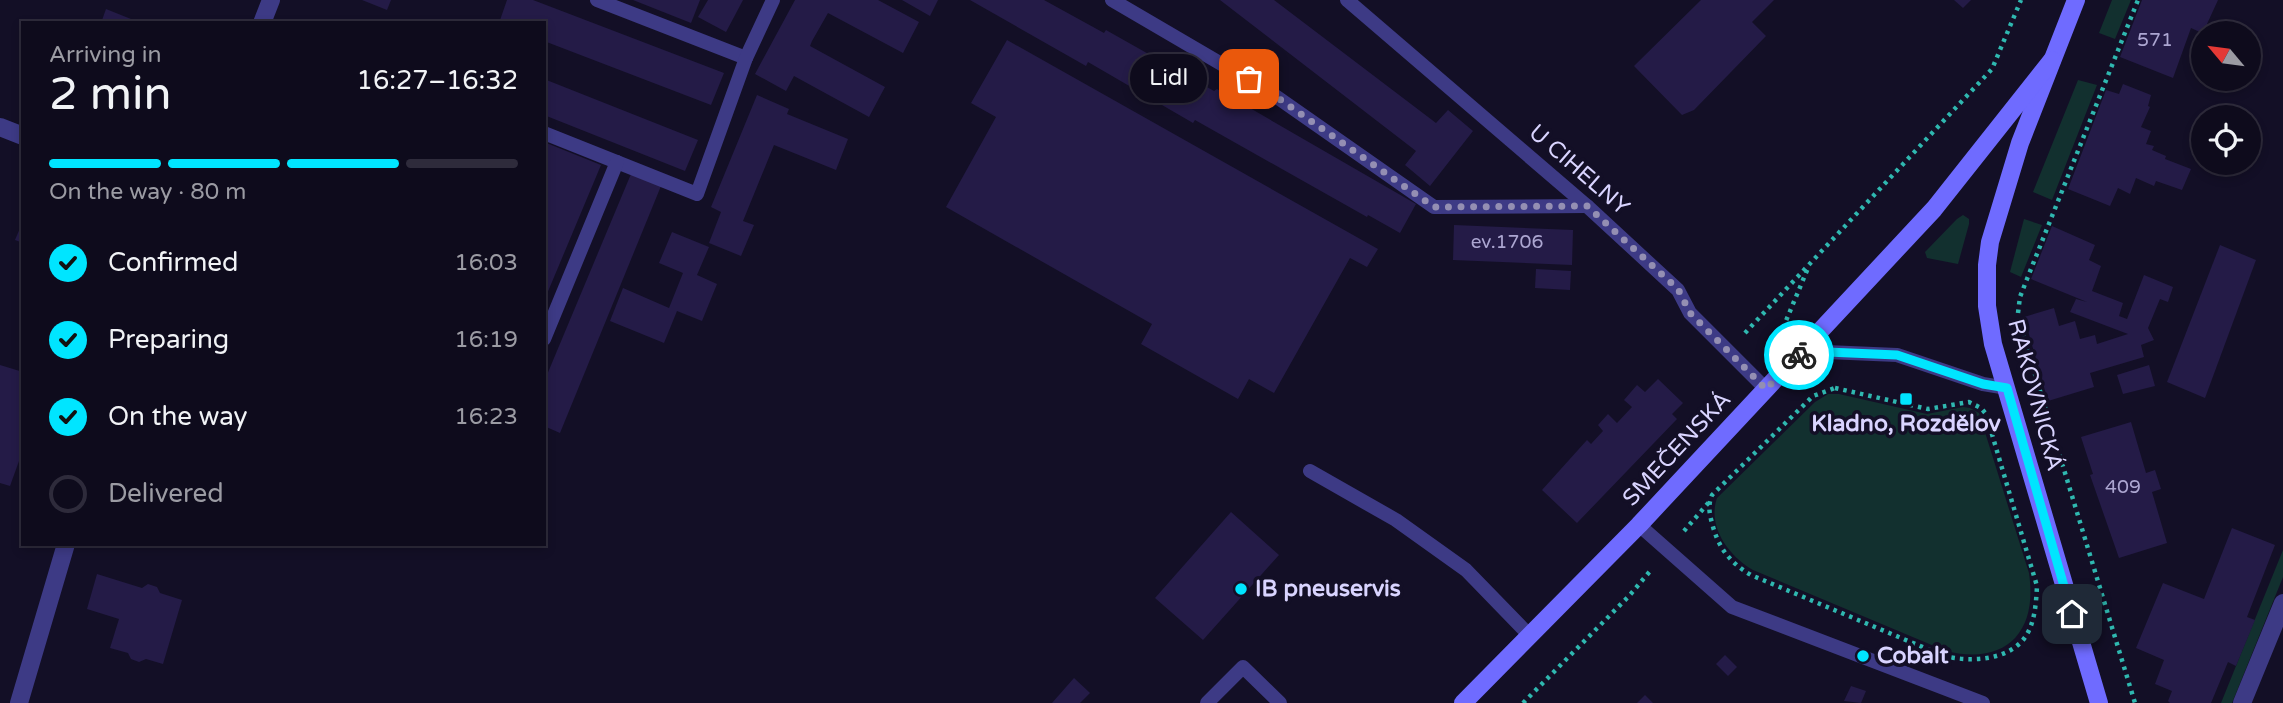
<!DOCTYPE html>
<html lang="en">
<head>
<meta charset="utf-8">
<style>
	:root { --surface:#0e0b1c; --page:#1c1929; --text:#f1f3f6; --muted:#9b9ba3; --line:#2e2b3b; --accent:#00e5ff }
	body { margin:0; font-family:"Varela Round",sans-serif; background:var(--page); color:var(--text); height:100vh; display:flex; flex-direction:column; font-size:26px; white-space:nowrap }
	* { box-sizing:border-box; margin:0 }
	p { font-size:23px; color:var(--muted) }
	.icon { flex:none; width:38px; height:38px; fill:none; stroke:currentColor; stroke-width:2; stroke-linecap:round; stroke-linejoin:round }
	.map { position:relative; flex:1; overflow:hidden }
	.panel { position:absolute; left:21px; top:21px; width:525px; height:525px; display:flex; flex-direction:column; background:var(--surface); border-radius:0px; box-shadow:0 4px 10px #0003,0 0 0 2px var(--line) }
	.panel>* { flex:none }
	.needle { width:46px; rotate:299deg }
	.buttons { position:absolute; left:2191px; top:21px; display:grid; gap:14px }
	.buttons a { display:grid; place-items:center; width:70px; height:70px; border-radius:50%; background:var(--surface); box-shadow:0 4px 10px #0003,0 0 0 2px var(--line); font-size:35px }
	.pin { position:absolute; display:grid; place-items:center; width:60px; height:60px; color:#fff; margin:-30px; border-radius:14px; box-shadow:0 4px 10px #0006 }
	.courier { position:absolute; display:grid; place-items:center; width:70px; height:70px; margin:-35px; border:5px solid #00e5ff; border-radius:50%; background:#fff; color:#222; box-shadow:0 2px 9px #0007 }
	.bubble { position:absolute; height:49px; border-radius:24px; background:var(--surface); box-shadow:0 4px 10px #0003,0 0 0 2px var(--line); font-size:23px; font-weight:600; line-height:49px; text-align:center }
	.headline em { font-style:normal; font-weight:600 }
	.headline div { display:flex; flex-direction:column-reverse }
	.headline { display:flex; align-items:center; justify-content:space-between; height:119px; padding:0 28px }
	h1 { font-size:46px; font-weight:600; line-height:52px }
	.bar { display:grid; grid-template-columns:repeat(4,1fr); gap:10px 7px; align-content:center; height:84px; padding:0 28px }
	.bar i { height:9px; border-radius:5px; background:var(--line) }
	.bar .selected { background:var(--accent) }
	.bar p { grid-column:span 4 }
	ol { padding:0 28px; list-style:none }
	li { display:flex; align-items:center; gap:21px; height:77px }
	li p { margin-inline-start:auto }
	li .icon { padding:7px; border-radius:50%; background:var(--accent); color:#111; stroke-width:4 }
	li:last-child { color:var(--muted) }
	li i { width:38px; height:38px; border:4px solid var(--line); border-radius:50% }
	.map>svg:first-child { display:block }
	.green { fill:#12302f }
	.building { fill:#241b47 }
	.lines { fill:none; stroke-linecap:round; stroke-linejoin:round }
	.path { stroke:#2fb8b0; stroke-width:4.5; stroke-dasharray:3.5 5; stroke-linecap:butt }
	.lane { stroke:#3d3a85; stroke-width:14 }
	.street { stroke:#3d3a85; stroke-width:18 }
	.secondary { stroke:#6f6bff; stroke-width:18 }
	.done { stroke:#948fb3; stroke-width:7; stroke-dasharray:0 12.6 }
	.route { stroke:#00e5ff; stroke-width:9 }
	.poi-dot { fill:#00e5ff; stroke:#130f26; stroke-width:2.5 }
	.labels { text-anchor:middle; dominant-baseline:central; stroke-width:7; stroke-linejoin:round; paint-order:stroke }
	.number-label { font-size:19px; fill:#aca6d1 }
	.street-label { font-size:23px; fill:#d9d4ff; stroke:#130f26 }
	.poi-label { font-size:23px; font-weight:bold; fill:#d9d4ff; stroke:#130f26; text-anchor:start }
</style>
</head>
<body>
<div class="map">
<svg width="2283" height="703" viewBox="0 0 2283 703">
	<rect width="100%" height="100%" fill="#130f26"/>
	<g class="green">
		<polygon points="2112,0 2131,0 2115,39 2099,33"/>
		<polygon points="2078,80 2097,85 2052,200 2033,192"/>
		<polygon points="1963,215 1969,219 1969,224 1958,264 1927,258 1925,252 1957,219"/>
		<polygon points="2024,219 2042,225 2021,277 2010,272"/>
		<path d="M 1828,394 L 1839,394 L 1927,414 L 1963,407 L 1970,408 L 1979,413 L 2029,573 C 2038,632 2006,666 1946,651 L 1753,570 C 1729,556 1707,527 1717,498 L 1815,402 Z"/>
		<polygon points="2283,550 2283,577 2232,703 2221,703"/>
	</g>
	<g class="building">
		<polygon points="362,0 391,0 387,10"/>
		<polygon points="507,0 533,0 724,73 711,105 544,41 544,23 499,23"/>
		<polygon points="633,0 700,0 691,23"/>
		<polygon points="708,0 743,0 726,32 698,17"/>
		<polygon points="795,0 878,0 919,22 903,53 828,13 812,41 810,46 885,87 869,117 794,76 786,91 755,74"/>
		<polygon points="902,0 938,0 930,16"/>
		<polygon points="970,0 1044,0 1104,33 1106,30 1214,91 1217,89 1416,204 1400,233 1368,215 1367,217 1195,120 1193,123 1088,62 1086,66"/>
		<polygon points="1220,0 1274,0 1436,123 1448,110 1473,131 1430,186 1405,165 1416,151"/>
		<polygon points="1701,0 1774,0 1752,22 1766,36 1694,110 1682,115 1634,66"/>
		<polygon points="1954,0 1971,0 1963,8"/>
		<polygon points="2142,0 2218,0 2207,24 2228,33 2202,33 2191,28 2173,78 2120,57"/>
		<polygon points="106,9 141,23 101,23"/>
		<polygon points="1007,40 1378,249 1367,267 1350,258 1274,393 1249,379 1238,399 1141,344 1152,324 946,207 996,117 971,103"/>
		<polygon points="544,79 698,140 685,171 544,115"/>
		<polygon points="2123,84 2151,95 2148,106 2150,107 2141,127 2151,131 2146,144 2154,146 2152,150 2166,156 2165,159 2191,169 2182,190 2156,181 2154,186 2136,178 2130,194 2118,188 2110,206 2068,189 2106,90 2119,94"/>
		<polygon points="757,95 789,109 787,114 848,139 836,170 774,145 743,221 754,225 741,256 709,243 721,212 711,207"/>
		<polygon points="544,142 601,165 544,301"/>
		<polygon points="631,174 661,186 560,433 544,426 544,382"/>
		<polygon points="23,221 23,243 15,240"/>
		<polygon points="1454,225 1573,230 1572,265 1453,260"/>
		<polygon points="2052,226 2095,245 2089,260 2101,266 2092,291 2123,303 2119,316 2127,319 2144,275 2173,287 2168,302 2160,299 2148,328 2154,340 2141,345 2144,357 2090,373 2094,387 2048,401 2024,317 2054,308 2059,326 2075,321 2080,339 2095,335 2097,344 2128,334 2070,312 2076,299 2087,302 2031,279"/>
		<polygon points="672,232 709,247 697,275 717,284 702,321 677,311 664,343 610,321 623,288 669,308 683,273 659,263"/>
		<polygon points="2220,245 2256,260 2205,398 2167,382"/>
		<polygon points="1536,269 1571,271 1570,290 1535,288"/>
		<polygon points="0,365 23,372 23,450 10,486 0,483"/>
		<polygon points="2149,365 2155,386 2123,394 2117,375"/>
		<polygon points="1658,379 1683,403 1672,414 1677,419 1577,523 1542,490 1587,440 1591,444 1603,431 1598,425 1608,414 1617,423 1632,407 1624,400 1637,385 1645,392"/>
		<polygon points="2131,422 2146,473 2155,470 2161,489 2152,492 2167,543 2119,558 2090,475 2093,474 2081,437"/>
		<polygon points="1231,512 1279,555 1203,640 1155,598"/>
		<polygon points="2232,528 2275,545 2247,617 2255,620 2236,666 2228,662 2211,703 2170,703 2168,701 2172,691 2155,684 2164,660 2136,648 2163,583 2204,599"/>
		<polygon points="97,574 142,588 148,584 157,587 160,593 182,600 163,664 146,659 139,662 131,659 128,653 110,648 119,619 87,609"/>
		<polygon points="1725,655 1737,667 1728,676 1716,664"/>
		<polygon points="1074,678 1090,693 1080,703 1052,703"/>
		<polygon points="1851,686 1866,691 1861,703 1844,701"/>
		<polygon points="1645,695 1653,703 1637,703"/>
	</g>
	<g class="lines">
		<g class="path">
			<polyline points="2018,313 2020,297 2027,279 2138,0"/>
			<polyline points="2020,325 2135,703"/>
			<polyline points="1783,328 1808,268"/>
			<polyline points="1745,333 1992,69 2021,0"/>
			<path d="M 1835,388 L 1928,409 L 1969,402 L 1981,408 L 1986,414 L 2037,586 C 2036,604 2035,625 2023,640 C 2005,661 1969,662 1944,656 L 1751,575 C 1729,562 1718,547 1712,523 C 1709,512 1708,505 1712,495 L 1813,396 Z"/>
			<polyline points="1684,531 1710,501"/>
			<polyline points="1523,703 1629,596 1651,570"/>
		</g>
		<g class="lane">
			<polyline points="597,0 746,58"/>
			<polyline points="1112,0 1271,93 1434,207 1587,206"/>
			<polyline points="1347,0 1587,206 1678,290 1690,313 1766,389"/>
			<polyline points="544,133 697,194 746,58 773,0"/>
			<polyline points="544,339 617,162"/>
			<polyline points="1803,351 1897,355 1983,384 2007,388"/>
			<polyline points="1310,471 1396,520 1466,570 1529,635"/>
			<polyline points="1639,525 1732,607 1983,703"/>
			<polyline points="1207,703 1243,667 1280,703"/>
		</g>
		<g class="street">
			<polyline points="262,23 271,0"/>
			<polyline points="0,127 23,136"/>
			<polyline points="19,703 66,544"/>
			<polyline points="2242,703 2283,603"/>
		</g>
		<g class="secondary">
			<polyline points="2076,0 2020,143 1990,242 1987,265 1987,306 1993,344 2099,703"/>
			<polyline points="1463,703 1639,525 1934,209 2052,60"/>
		</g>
	</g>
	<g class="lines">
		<polyline class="done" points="1249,79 1271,93 1434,207 1587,206 1678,289 1690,313 1766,389 1799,355"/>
		<polyline class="route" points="1799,355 1804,351 1897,355 1983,384 2007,388 2072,614"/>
	</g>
	<g class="poi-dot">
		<rect x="1899" y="392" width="14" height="14" rx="3.5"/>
		<circle cx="1241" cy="589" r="7"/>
		<circle cx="1863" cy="656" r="7"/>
	</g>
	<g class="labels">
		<g class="number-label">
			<text x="2155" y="40">571</text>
			<text x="1507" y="242">ev.1706</text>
			<text x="2123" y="487">409</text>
		</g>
		<g class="street-label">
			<text transform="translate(1579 170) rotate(41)">U CIHELNY</text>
			<text transform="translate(2035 395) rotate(75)">RAKOVNICKÁ</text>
			<text transform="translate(1677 449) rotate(-47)">SMEČENSKÁ</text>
		</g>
		<g class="poi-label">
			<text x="1906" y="424" text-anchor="middle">Kladno, Rozdělov</text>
			<text x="1255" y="589">IB pneuservis</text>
			<text x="1877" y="656">Cobalt</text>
		</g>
	</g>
</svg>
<div class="buttons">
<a><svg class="needle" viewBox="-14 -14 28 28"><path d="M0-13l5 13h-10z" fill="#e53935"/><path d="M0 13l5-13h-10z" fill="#9b9ba3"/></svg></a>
<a><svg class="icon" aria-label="locate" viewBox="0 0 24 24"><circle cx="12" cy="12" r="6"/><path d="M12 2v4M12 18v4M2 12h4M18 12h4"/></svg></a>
</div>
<div class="pin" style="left:1249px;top:79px;background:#ea580c"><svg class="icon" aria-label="bag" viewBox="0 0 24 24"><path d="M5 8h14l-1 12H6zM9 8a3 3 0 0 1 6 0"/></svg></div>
<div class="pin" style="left:2072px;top:614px;background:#1f2937"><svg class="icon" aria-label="home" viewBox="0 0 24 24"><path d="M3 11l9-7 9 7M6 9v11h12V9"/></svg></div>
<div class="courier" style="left:1799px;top:355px"><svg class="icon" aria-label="bike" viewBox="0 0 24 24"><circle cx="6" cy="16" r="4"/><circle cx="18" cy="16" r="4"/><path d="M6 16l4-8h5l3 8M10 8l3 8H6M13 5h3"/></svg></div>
<div class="bubble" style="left:1130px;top:54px;width:77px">Lidl</div>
<section class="panel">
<div class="headline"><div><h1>2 min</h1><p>Arriving in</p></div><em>16:27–16:32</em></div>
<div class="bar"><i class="selected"></i><i class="selected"></i><i class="selected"></i><i></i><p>On the way · 80 m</p></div>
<ol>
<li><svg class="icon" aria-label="check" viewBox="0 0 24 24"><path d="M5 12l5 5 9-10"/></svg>Confirmed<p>16:03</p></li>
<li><svg class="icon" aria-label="check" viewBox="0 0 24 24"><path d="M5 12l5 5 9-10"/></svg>Preparing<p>16:19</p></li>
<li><svg class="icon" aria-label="check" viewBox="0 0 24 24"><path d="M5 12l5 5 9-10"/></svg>On the way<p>16:23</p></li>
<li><i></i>Delivered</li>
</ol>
</section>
</div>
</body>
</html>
